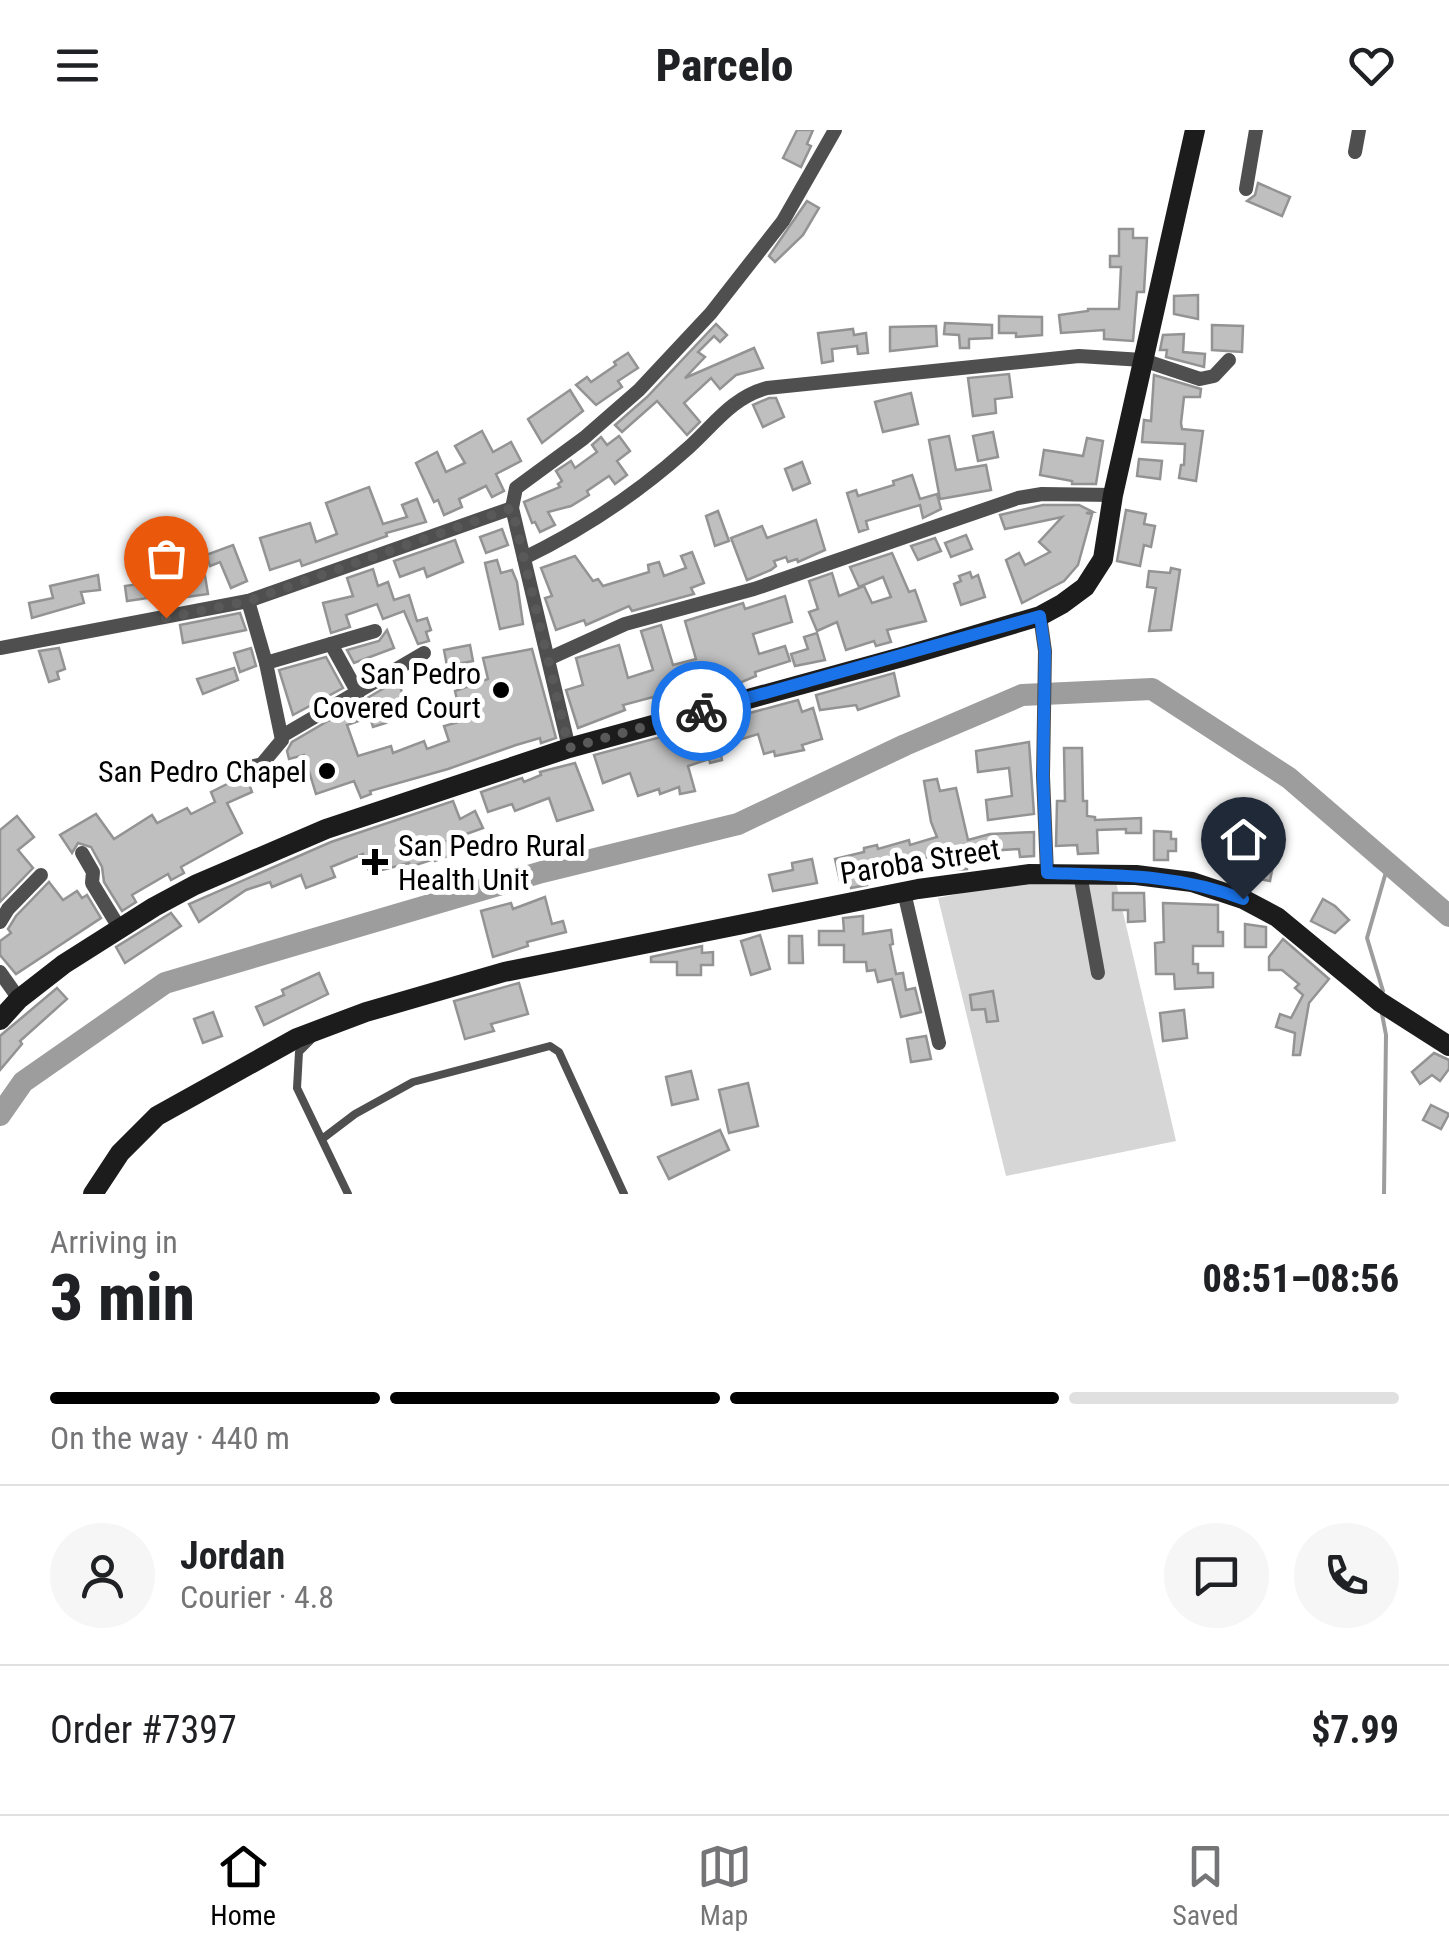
<!DOCTYPE html>
<html lang="en">
<head>
<meta charset="utf-8">
<style>
	:root { --surface:#fff; --page:#f6f6f6; --text:#202124; --muted:#757577; --line:#e0e0e0; --accent:#000 }
	body { margin:0; font-family:"Roboto Condensed",sans-serif; background:var(--page); color:var(--text); height:100vh; display:flex; flex-direction:column; font-size:38px; white-space:nowrap }
	* { box-sizing:border-box; margin:0 }
	p { font-size:32px; color:var(--muted) }
	.icon { flex:none; width:55px; height:55px; fill:none; stroke:currentColor; stroke-width:2; stroke-linecap:round; stroke-linejoin:round }
	.map { position:relative; height:1064px; overflow:hidden }
	.sheet { display:flex; flex-direction:column; background:var(--surface); flex:1 }
	.sheet>* { flex:none }
	.pin { position:absolute; display:grid; place-items:center; width:85px; height:85px; color:#fff; margin:-102px -42px; border-radius:50% 50% 50% 0; rotate:-45deg; box-shadow:0 0 10px #0007 }
	.pin .icon { rotate:45deg }
	.courier { position:absolute; display:grid; place-items:center; width:100px; height:100px; margin:-50px; border:8px solid #1a73e8; border-radius:50%; background:#fff; color:#222; box-shadow:0 2px 12px #0007 }
	.head em { font-style:normal; font-weight:800 }
	.head div { display:flex; flex-direction:column-reverse }
	.head { display:flex; align-items:center; justify-content:space-between; height:170px; padding:0 50px }
	h1 { font-size:65px; font-weight:800; line-height:75px }
	.bar { display:grid; grid-template-columns:repeat(4,1fr); gap:15px 10px; align-content:center; height:120px; padding:0 50px }
	.bar i { height:12px; border-radius:8px; background:var(--line) }
	.bar .active { background:var(--accent) }
	.bar p { grid-column:span 4 }
	.line { display:flex; align-items:center; gap:25px; padding:0 50px; border-top:2px solid var(--line) }
	.line div { flex:1 }
	.round { display:grid; place-items:center; flex:none; width:105px; height:105px; border-radius:52px; background:var(--page) }
	header { display:flex; justify-content:space-between; align-items:center; height:130px; padding:0 50px; background:var(--surface); font-size:45px; font-weight:800 }
	.dock { display:flex; justify-content:space-around; align-items:center; height:140px; border-top:2px solid var(--line); background:var(--surface); font-size:28px; color:var(--muted) }
	.dock a { display:grid; justify-items:center; gap:5px }
	.dock .active { color:var(--accent) }
	.map>svg:first-child { display:block }
	.green { fill:#d6d6d6 }
	.lines { fill:none; stroke-linecap:round; stroke-linejoin:round }
	.stream { stroke:#9d9d9d; stroke-width:4 }
	.river { stroke:#9d9d9d; stroke-width:22 }
	.building { fill:#bfbfbf; stroke:#939393; stroke-width:2.5 }
	.lane { stroke:#4f4f4f; stroke-width:8 }
	.street { stroke:#4f4f4f; stroke-width:14 }
	.secondary { stroke:#1c1c1c; stroke-width:20 }
	.done { stroke:#595959; stroke-width:10; stroke-dasharray:0 18 }
	.route { stroke:#1a73e8; stroke-width:12 }
	.poi-dot { fill:#000; stroke:#fff; stroke-width:4 }
	.labels { text-anchor:middle; dominant-baseline:central; stroke-width:10; stroke-linejoin:round; paint-order:stroke }
	.poi-label { font-size:30px; fill:#000; stroke:#fff; text-anchor:end }
	.street-label { font-size:30px; fill:#000; stroke:#fff }
</style>
</head>
<body>
<header><svg class="icon" aria-label="menu" viewBox="0 0 24 24"><path d="M4 6h16M4 12h16M4 18h16"/></svg>Parcelo<svg class="icon" aria-label="heart" viewBox="0 0 24 24"><path d="M12 20l-8-8c-3-5 5-10 8-4 3-6 11-1 8 4z"/></svg></header>
<div class="map">
<svg width="1449" height="1064" viewBox="0 0 1449 1064">
	<rect width="100%" height="100%" fill="#fff"/>
	<polygon class="green" points="1029,749 1116,752 1176,1011 1006,1046 938,768"/>
	<g class="lines">
		<g class="stream">
			<polyline points="1383,861 1367,808 1388,735"/>
			<polyline points="1382,884 1386,905 1384,1064"/>
		</g>
		<polyline class="river" points="0,985 23,952 165,853 542,742 738,694 905,615 1022,565 1152,559 1289,648 1449,786"/>
	</g>
	<g class="building">
		<polygon points="797,0 813,0 807,14 811,16 801,37 783,28"/>
		<polygon points="1258,53 1290,67 1282,86 1247,71 1255,65"/>
		<polygon points="807,71 819,78 803,105 775,132 769,126"/>
		<polygon points="1119,99 1133,99 1133,108 1147,108 1144,162 1137,162 1133,211 1104,209 1104,200 1061,203 1059,185 1088,181 1088,179 1119,179 1121,137 1110,137 1110,126 1119,126"/>
		<polygon points="1198,165 1198,189 1174,184 1174,166"/>
		<polygon points="999,186 1042,187 1042,205 1016,207 1016,203 999,203"/>
		<polygon points="945,193 992,195 992,208 969,209 969,218 960,218 959,205 944,204"/>
		<polygon points="716,194 727,205 720,212 714,206 698,222 705,227 685,248 754,218 763,238 736,245 720,259 711,248 684,273 700,292 687,305 657,271 622,302 615,295 647,267"/>
		<polygon points="1212,195 1243,196 1242,222 1212,220"/>
		<polygon points="936,196 937,216 890,221 890,197"/>
		<polygon points="853,199 854,205 866,203 868,223 858,224 857,216 832,219 833,231 822,233 818,203"/>
		<polygon points="1184,204 1183,222 1205,224 1204,237 1166,227 1167,220 1160,220 1163,205"/>
		<polygon points="628,223 638,238 618,251 622,257 596,275 576,255 587,247 591,252 616,235 614,232"/>
		<polygon points="1009,244 1012,267 995,269 996,283 973,286 968,248"/>
		<polygon points="1154,245 1201,259 1200,267 1184,267 1181,293 1182,299 1203,301 1196,351 1179,348 1181,335 1184,335 1185,314 1142,312 1144,290 1151,291"/>
		<polygon points="570,260 583,281 542,313 528,289"/>
		<polygon points="911,263 918,294 883,302 875,272"/>
		<polygon points="769,268 776,268 784,287 763,297 753,275"/>
		<polygon points="482,301 493,322 511,312 521,331 496,344 504,361 492,367 486,356 459,369 462,377 444,385 438,370 434,372 416,333 437,322 446,342 465,333 455,316"/>
		<polygon points="993,302 998,327 978,331 973,306"/>
		<polygon points="619,306 630,321 617,331 627,345 615,354 609,346 587,361 589,365 571,376 548,382 555,395 540,402 535,392 532,393 524,372 560,357 558,354 562,351 556,341 571,331 575,338 597,322 592,315 601,307 607,315"/>
		<polygon points="949,306 956,340 986,335 991,360 940,369 929,310"/>
		<polygon points="1087,308 1103,311 1096,354 1072,354 1072,351 1040,345 1044,320 1083,326"/>
		<polygon points="1139,329 1162,331 1160,349 1137,346"/>
		<polygon points="802,332 810,353 793,360 785,339"/>
		<polygon points="912,345 920,369 937,364 941,379 923,388 920,375 866,391 868,399 859,402 847,363 856,360 858,366 894,355 893,351"/>
		<polygon points="369,357 383,394 407,387 402,375 417,369 426,392 386,403 387,406 302,436 300,430 270,440 260,408 310,393 316,412 337,404 326,373"/>
		<polygon points="1043,375 1079,375 1093,382 1086,383 1092,384 1078,435 1064,451 1022,473 1006,430 1019,423 1025,435 1050,422 1039,412 1062,387 1005,399 1000,385"/>
		<polygon points="1126,380 1146,384 1144,394 1155,396 1151,417 1144,415 1140,436 1117,431"/>
		<polygon points="718,381 729,411 715,416 706,386"/>
		<polygon points="816,390 825,420 798,432 797,429 788,432 786,427 774,431 776,436 771,440 747,450 731,408 762,396 767,408"/>
		<polygon points="502,399 508,415 486,423 480,407"/>
		<polygon points="966,405 972,419 951,427 945,413"/>
		<polygon points="935,408 941,421 918,430 911,416"/>
		<polygon points="455,410 463,432 427,447 424,438 400,447 394,431"/>
		<polygon points="233,415 247,451 231,458 220,432 210,436 206,425"/>
		<polygon points="692,422 704,453 691,458 694,464 632,481 629,476 586,495 584,490 556,500 545,468 552,466 541,438 575,426 593,451 598,449 603,456 649,442 648,435 659,432 664,446 686,438 681,426"/>
		<polygon points="892,423 909,462 915,460 926,491 887,500 891,512 876,516 874,511 846,520 837,492 817,501 809,482 818,479 809,451 832,443 839,466 864,456 872,473 891,467 883,447 859,457 850,437"/>
		<polygon points="497,430 501,443 512,440 517,452 523,494 500,499 485,433"/>
		<polygon points="164,436 166,456 147,458 144,439"/>
		<polygon points="1171,438 1180,440 1171,500 1149,501 1156,458 1147,457 1149,441 1170,443"/>
		<polygon points="373,439 378,456 388,452 394,470 409,465 417,491 427,488 431,500 426,502 429,511 418,514 404,481 383,489 377,474 346,485 350,497 331,503 323,473 353,466 347,448"/>
		<polygon points="970,442 972,448 978,445 985,467 961,475 954,454 961,451 959,446"/>
		<polygon points="98,445 100,460 81,462 84,473 32,488 29,473 53,468 50,456"/>
		<polygon points="205,446 208,464 186,467 183,449"/>
		<polygon points="146,453 148,468 127,471 125,456"/>
		<polygon points="785,466 792,492 753,504 759,524 785,516 790,531 755,542 756,546 730,557 708,562 707,557 655,575 653,567 623,575 625,580 578,598 566,560 583,555 576,528 619,515 628,548 653,540 641,501 661,495 673,535 696,529 685,491 743,473 745,479"/>
		<polygon points="240,483 246,500 183,513 180,495"/>
		<polygon points="387,500 394,518 354,533 347,520 379,511"/>
		<polygon points="817,503 825,530 795,536 791,524 808,519 804,507"/>
		<polygon points="470,515 473,531 447,536 444,520"/>
		<polygon points="59,518 65,539 57,542 59,549 49,552 39,521"/>
		<polygon points="251,518 256,536 240,542 234,523"/>
		<polygon points="532,519 556,608 541,613 540,608 516,615 448,639 370,661 371,664 361,668 354,651 316,664 304,625 289,629 287,621 292,612 398,550 405,572 381,579 386,593 373,597 370,587 347,595 358,626 391,616 393,623 424,611 427,619 449,611 444,596 462,591 455,561 488,549 483,528"/>
		<polygon points="326,527 343,558 293,585 279,540"/>
		<polygon points="234,538 238,550 203,564 197,549"/>
		<polygon points="894,543 899,566 858,580 856,575 820,580 816,565"/>
		<polygon points="798,570 802,582 813,578 822,609 802,615 804,620 775,626 774,621 764,624 758,604 739,610 735,593 716,599 722,630 710,633 709,629 688,636 695,661 680,664 679,657 660,664 659,659 638,666 630,643 603,653 594,625"/>
		<polygon points="1029,612 1034,684 988,690 986,670 1012,666 1009,638 978,642 976,621"/>
		<polygon points="1064,618 1082,618 1083,671 1087,671 1087,686 1095,687 1095,690 1141,688 1141,703 1126,703 1126,699 1097,700 1098,723 1078,724 1077,715 1056,716 1057,671 1065,671"/>
		<polygon points="575,633 593,680 557,691 549,668 515,681 512,674 488,682 481,662 522,648 524,652 541,645 540,642"/>
		<polygon points="237,642 243,648 253,649 248,651 252,662 227,673 242,703 181,737 184,743 171,750 168,744 132,765 136,772 122,781 104,752 102,737 91,717 78,713 72,723 60,705 96,684 114,709 152,685 157,693 187,678 191,684 215,672 211,662 237,649"/>
		<polygon points="937,649 940,661 956,658 968,710 990,704 1034,702 1034,726 1020,727 1019,719 988,721 989,729 967,732 967,739 953,740 947,721 915,731 917,737 865,747 867,755 851,758 849,749 840,751 835,729 864,722 864,718 877,715 878,719 909,710 910,715 937,707 931,692 924,651"/>
		<polygon points="453,671 460,689 475,681 483,698 447,711 453,724 435,731 434,729 410,737 409,733 370,743 363,724 331,737 335,747 306,758 301,745 272,757 270,752 246,760 199,792 189,774 331,712"/>
		<polygon points="17,686 34,707 18,720 33,738 0,772 0,700"/>
		<polygon points="1154,701 1171,702 1171,709 1176,709 1176,721 1168,721 1168,730 1154,730"/>
		<polygon points="1250,719 1268,722 1266,734 1273,735 1270,751 1254,748 1255,742 1247,740"/>
		<polygon points="812,729 817,753 773,761 769,745 793,740 792,733"/>
		<polygon points="49,752 63,770 77,761 82,768 87,765 101,788 16,844 0,825 0,811 11,803 8,799 16,786"/>
		<polygon points="1113,763 1144,763 1145,791 1128,792 1128,780 1113,780"/>
		<polygon points="545,767 552,794 563,791 566,802 527,812 528,816 493,827 481,781 511,773 513,779"/>
		<polygon points="1323,769 1335,776 1349,790 1335,803 1311,791"/>
		<polygon points="1163,773 1218,775 1218,802 1223,802 1223,816 1193,816 1193,834 1198,834 1198,843 1213,843 1213,857 1175,859 1174,844 1156,844 1155,813 1164,812"/>
		<polygon points="171,783 181,796 125,833 116,817"/>
		<polygon points="863,786 863,804 891,800 893,814 890,815 896,844 903,843 906,860 915,858 921,882 901,887 892,849 878,852 875,840 867,841 866,832 844,832 844,815 819,815 819,801 844,801 843,788"/>
		<polygon points="1245,794 1266,797 1266,817 1245,817"/>
		<polygon points="760,805 770,839 751,845 741,811"/>
		<polygon points="789,806 802,806 803,833 789,833"/>
		<polygon points="1283,809 1329,849 1309,873 1300,925 1293,925 1295,903 1276,897 1280,884 1291,888 1303,865 1295,858 1299,854 1282,840 1269,840 1269,827"/>
		<polygon points="702,816 702,823 713,822 713,835 701,835 701,845 677,845 677,832 651,832 651,827"/>
		<polygon points="319,843 328,864 264,895 256,877 284,865 282,860"/>
		<polygon points="519,853 528,884 491,894 494,901 465,909 454,871"/>
		<polygon points="57,858 67,869 20,911 22,914 0,940 0,906"/>
		<polygon points="993,861 998,891 987,892 985,879 972,880 970,865"/>
		<polygon points="1184,880 1187,908 1163,911 1160,883"/>
		<polygon points="213,882 222,906 203,913 194,889"/>
		<polygon points="926,906 931,929 911,932 907,909"/>
		<polygon points="1434,923 1449,930 1449,939 1440,951 1432,945 1420,954 1412,942"/>
		<polygon points="691,941 698,969 672,975 666,947"/>
		<polygon points="748,953 758,996 729,1003 719,960"/>
		<polygon points="1431,975 1449,984 1441,999 1423,990"/>
		<polygon points="720,1000 729,1020 669,1049 658,1027"/>
	</g>
	<g class="lines">
		<g class="lane">
			<polyline points="311,910 299,922 297,958 348,1064"/>
			<polyline points="322,1009 355,984 413,952 550,916 559,922 624,1064"/>
		</g>
		<g class="street">
			<polyline points="1355,22 1359,0"/>
			<polyline points="1246,59 1256,0"/>
			<path d="M 524,428 C 582,400 639,362 687,319 C 714,295 731,268 767,258 L 1079,226 L 1143,230 L 1200,249 L 1214,246 L 1229,230"/>
			<polyline points="1040,486 1045,521 1043,646 1047,743"/>
			<polyline points="331,514 358,563"/>
			<polyline points="0,518 248,471 512,378"/>
			<polyline points="550,528 625,494 754,459 1018,368 1042,364 1113,365"/>
			<polyline points="266,533 375,501"/>
			<polyline points="282,606 424,523"/>
			<polyline points="569,618 512,378 516,358 584,308 639,260 711,183 783,91 835,0"/>
			<polyline points="247,638 262,634 282,610 266,533 248,471"/>
			<polyline points="82,723 93,742 92,753 120,799"/>
			<polyline points="1080,744 1098,843"/>
			<polyline points="904,762 939,913"/>
			<polyline points="0,792 8,779 41,745"/>
			<polyline points="0,842 19,869"/>
		</g>
		<g class="secondary">
			<polyline points="0,890 19,869 64,834 154,777 195,755 326,699 569,618 902,527 1040,486 1062,474 1085,457 1103,429 1113,365 1195,0"/>
			<polyline points="93,1064 120,1023 157,986 297,908 366,882 504,842 918,759 1030,744 1136,745 1192,752 1243,769 1277,787 1380,872 1449,916"/>
		</g>
	</g>
	<g class="lines">
		<polyline class="done" points="166,488 248,471 512,378 569,618 701,581"/>
		<path class="route" d="M 701,581 L 1040,486 L 1045,521 L 1043,646 L 1047,743 C 1114,745 1179,744 1243,769"/>
	</g>
	<g class="poi-dot">
		<circle cx="501" cy="560" r="10"/>
		<circle cx="327" cy="641" r="10"/>
		<path d="M370 717h10v10h10v10h-10v10h-10v-10h-10v-10h10z"/>
	</g>
	<g class="labels">
		<g class="poi-label">
			<text x="481" y="543">San Pedro<tspan x="481" dy="34">Covered Court</tspan></text>
			<text x="307" y="641">San Pedro Chapel</text>
			<text x="398" y="715" text-anchor="start">San Pedro Rural<tspan x="398" dy="34">Health Unit</tspan></text>
		</g>
		<g class="street-label">
			<text transform="translate(920 731) rotate(-9)">Paroba Street</text>
		</g>
	</g>
</svg>
<div class="pin" style="left:166px;top:488px;background:#ea580c"><svg class="icon" aria-label="bag" viewBox="0 0 24 24"><path d="M5 8h14l-1 12H6zM9 8a3 3 0 0 1 6 0"/></svg></div>
<div class="pin" style="left:1243px;top:769px;background:#1f2937"><svg class="icon" aria-label="home" viewBox="0 0 24 24"><path d="M3 11l9-7 9 7M6 9v11h12V9"/></svg></div>
<div class="courier" style="left:701px;top:581px"><svg class="icon" aria-label="bike" viewBox="0 0 24 24"><circle cx="6" cy="16" r="4"/><circle cx="18" cy="16" r="4"/><path d="M6 16l4-8h5l3 8M10 8l3 8H6M13 5h3"/></svg></div>
</div>
<section class="sheet">
<div class="head"><div><h1>3 min</h1><p>Arriving in</p></div><em>08:51–08:56</em></div>
<div class="bar"><i class="active"></i><i class="active"></i><i class="active"></i><i></i><p>On the way · 440 m</p></div>
<div class="line" style="height:180px"><a class="round"><svg class="icon" aria-label="person" viewBox="0 0 24 24"><circle cx="12" cy="8" r="4"/><path d="M4 21q1-7 8-7t8 7"/></svg></a><div><b>Jordan</b><p>Courier · 4.8</p></div><a class="round"><svg class="icon" aria-label="chat" viewBox="0 0 24 24"><path d="M4 5h16v11H9l-5 4z"/></svg></a><a class="round"><svg class="icon" aria-label="phone" viewBox="0 0 24 24"><path d="M5 4h4l2 5-3 2q2 4 5 5l2-3 5 2v4C11 20 4 13 5 4z"/></svg></a></div>
<div class="line" style="height:130px"><div>Order #7397</div><b>$7.99</b></div>
</section>
<nav class="dock">
<a class="active"><svg class="icon" aria-label="home" viewBox="0 0 24 24"><path d="M3 11l9-7 9 7M6 9v11h12V9"/></svg>Home</a>
<a><svg class="icon" aria-label="map" viewBox="0 0 24 24"><path d="M3 6l6-2 6 2 6-2v14l-6 2-6-2-6 2zM9 4v14M15 6v14"/></svg>Map</a>
<a><svg class="icon" aria-label="saved" viewBox="0 0 24 24"><path d="M7 4h10v16l-5-4-5 4z"/></svg>Saved</a>
</nav>
</body>
</html>
